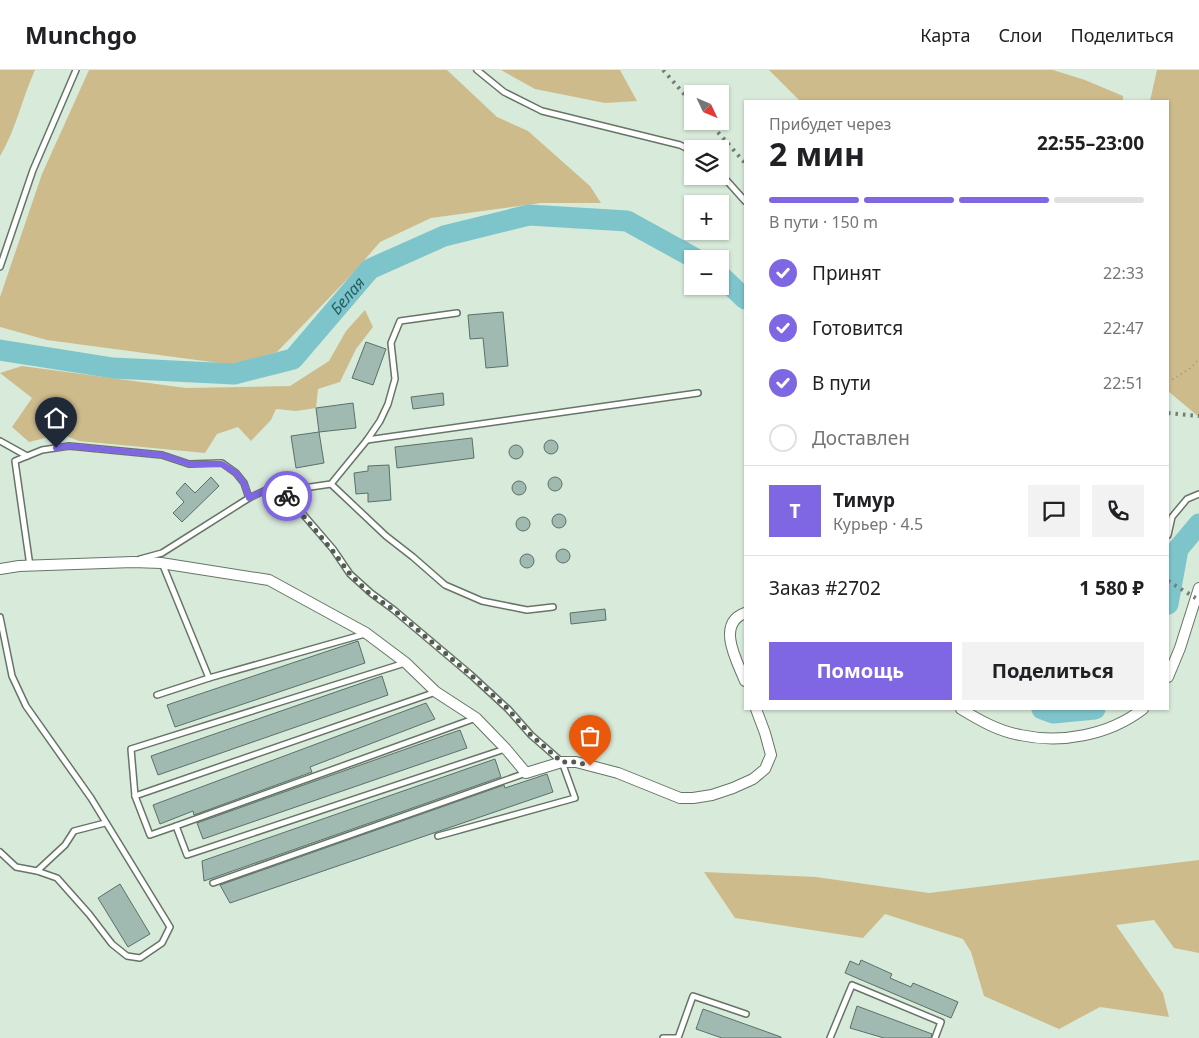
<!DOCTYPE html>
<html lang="ru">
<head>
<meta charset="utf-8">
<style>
	:root { --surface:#fff; --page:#f2f2f2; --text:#202124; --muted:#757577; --line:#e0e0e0; --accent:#7f67e3 }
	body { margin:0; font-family:"Noto Sans",sans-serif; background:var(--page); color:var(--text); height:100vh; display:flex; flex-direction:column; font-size:19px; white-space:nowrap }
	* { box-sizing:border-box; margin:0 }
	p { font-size:16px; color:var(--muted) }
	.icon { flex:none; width:28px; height:28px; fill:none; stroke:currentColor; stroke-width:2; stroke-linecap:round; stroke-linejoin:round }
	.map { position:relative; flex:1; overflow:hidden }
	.drawer { position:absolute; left:744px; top:30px; width:425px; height:610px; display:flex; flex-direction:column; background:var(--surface); border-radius:0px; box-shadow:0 1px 4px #0004 }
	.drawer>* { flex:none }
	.needle { width:32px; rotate:134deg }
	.buttons { position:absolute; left:684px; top:15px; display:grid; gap:10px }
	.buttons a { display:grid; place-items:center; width:45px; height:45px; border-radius:0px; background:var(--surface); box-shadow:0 1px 4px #0004; font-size:25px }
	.pin { position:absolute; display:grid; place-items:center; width:42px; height:42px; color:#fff; margin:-51px -21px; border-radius:50% 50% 50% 0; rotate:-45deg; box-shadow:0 0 5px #0007 }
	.pin .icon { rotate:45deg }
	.courier { position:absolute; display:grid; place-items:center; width:50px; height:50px; margin:-25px; border:4px solid #7f67e3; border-radius:50%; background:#fff; color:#222; box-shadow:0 1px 6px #0007 }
	.headline em { font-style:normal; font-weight:700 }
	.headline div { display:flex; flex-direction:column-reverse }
	.headline { display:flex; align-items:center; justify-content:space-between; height:85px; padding:0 25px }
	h1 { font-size:32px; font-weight:700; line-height:38px }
	.bar { display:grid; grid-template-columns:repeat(4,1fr); gap:8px 5px; align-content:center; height:60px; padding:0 25px }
	.bar i { height:6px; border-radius:4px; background:var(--line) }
	.bar .on { background:var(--accent) }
	.bar p { grid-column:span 4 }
	.line { display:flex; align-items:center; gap:12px; padding:0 25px; border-top:1px solid var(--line) }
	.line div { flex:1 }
	.round { display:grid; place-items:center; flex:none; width:52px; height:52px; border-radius:0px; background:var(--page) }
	ol { padding:0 25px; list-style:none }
	li { display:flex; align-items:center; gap:15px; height:55px }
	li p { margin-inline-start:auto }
	li .icon { padding:5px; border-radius:50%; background:var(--accent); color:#fff; stroke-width:4 }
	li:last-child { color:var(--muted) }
	li i { width:28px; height:28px; border:2px solid var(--line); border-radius:50% }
	.action { display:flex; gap:10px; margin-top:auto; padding:10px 25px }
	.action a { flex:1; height:58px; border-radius:0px; background:var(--accent); color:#fff; font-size:20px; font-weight:700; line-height:58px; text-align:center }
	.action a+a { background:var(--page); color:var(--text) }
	header { display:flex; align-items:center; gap:30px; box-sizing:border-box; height:70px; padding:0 25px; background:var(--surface); border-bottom:1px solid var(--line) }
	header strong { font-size:24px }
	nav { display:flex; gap:28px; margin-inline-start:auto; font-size:18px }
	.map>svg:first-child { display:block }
	.green { fill:#cebb8c }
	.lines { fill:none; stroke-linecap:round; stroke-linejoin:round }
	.river { stroke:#7ec5cb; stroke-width:21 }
	.building { fill:#a0b9b1; stroke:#5a716a }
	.service-casing { stroke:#667566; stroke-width:8 }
	.minor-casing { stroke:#667566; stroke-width:12 }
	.path { stroke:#8b988c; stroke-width:2; stroke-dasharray:1 4; stroke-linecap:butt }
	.service { stroke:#fff; stroke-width:5 }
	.minor { stroke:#fff; stroke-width:10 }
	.rail { stroke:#727e73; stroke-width:4; stroke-dasharray:2.5 5; stroke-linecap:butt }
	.done { stroke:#515c52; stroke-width:5; stroke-dasharray:0 9 }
	.route { stroke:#7f67e3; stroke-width:6 }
	.labels { text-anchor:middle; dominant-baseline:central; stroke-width:4; stroke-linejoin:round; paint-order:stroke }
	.water-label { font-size:16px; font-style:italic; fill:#235f64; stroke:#fff }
</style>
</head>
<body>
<header>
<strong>Munchgo</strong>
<nav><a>Карта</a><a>Слои</a><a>Поделиться</a></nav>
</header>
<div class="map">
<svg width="1199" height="968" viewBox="0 0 1199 968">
	<rect width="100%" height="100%" fill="#d8ead9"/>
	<g class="green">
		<path d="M 0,0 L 35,0 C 22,28 16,60 0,86 Z"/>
		<polygon points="89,0 447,0 497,47 528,61 590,116 601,133 541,133 431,148 380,172 355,201 277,282 234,295 47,270 0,257 0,227 42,104"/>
		<polygon points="501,0 620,0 637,31 605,33 535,19"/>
		<polygon points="769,0 1053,0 1085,10 1123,26 1123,31 800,31"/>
		<polygon points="1157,0 1199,0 1199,347 1168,321 1168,31 1150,31"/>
		<polygon points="365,240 373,257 356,279 340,312 318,319 316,338 296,341 276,339 271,350 251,371 238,357 217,364 205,383 79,371 61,364 29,372 12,357 32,328 0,303 22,296 186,318 290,316 329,291 346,261"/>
		<polygon points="1199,790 1199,883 1174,878 1154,850 1116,855 1163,923 1169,947 1100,937 1059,959 984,926 971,882 963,869 885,844 863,868 735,848 704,802 816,807 929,823"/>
	</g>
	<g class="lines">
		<g class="river">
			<polyline points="720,205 745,229"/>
			<path id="s1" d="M 0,280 L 113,298 L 234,304 L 293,289 L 370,199 L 444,166 L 529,145 L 627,151 L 696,189"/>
			<polyline points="1168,534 1178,479 1199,454"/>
			<polyline points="1042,639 1053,643 1095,639"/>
		</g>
	</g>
	<g class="building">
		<polygon points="503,242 508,296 486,298 483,268 470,269 468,245"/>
		<polygon points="366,272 386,279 373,315 352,308"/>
		<polygon points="443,323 444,335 413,339 411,327"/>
		<polygon points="353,333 356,358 319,362 316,338"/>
		<polygon points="319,362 324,393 296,398 291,366"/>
		<polygon points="472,368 474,388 397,398 395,377"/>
		<circle cx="551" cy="377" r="7"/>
		<circle cx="516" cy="382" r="7"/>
		<polygon points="389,395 391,430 368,432 368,423 356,424 354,403 368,401 368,396"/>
		<polygon points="211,407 219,416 182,452 173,443 184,432 176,423 185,413 195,423"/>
		<circle cx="555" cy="414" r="7"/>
		<circle cx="519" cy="418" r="7"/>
		<circle cx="559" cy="451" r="7"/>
		<circle cx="523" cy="454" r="7"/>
		<circle cx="563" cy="486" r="7"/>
		<circle cx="527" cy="491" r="7"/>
		<polygon points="605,539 606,550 571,554 570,543"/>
		<polygon points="358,571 365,593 175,657 167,635"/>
		<polygon points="382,606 388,625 158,705 151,686"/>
		<polygon points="426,633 435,649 310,697 312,702 194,745 193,741 160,754 153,735"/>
		<polygon points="460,660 467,678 203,769 197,753 315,711"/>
		<polygon points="495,689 501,707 204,811 202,791"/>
		<polygon points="547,704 553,722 230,833 220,815 504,715 505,718"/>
		<polygon points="120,814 150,864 128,877 98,828"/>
		<polygon points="861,890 892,904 890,908 911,917 913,913 958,932 951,948 845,903 850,891 859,895"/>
		<polygon points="857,936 932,964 931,968 884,968 850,958"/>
		<polygon points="703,939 781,967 781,968 722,968 696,959"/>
	</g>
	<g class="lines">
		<defs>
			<g id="service">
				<polyline points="477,0 504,22 542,41 680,75 692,81"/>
				<polyline points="720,103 745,131"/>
				<polyline points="0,197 33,100 76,0"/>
				<polyline points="367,370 698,323"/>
				<polyline points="0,371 27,386"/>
				<polyline points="331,414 386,466 413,487 445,515 482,531 527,540 553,537"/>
				<polyline points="283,421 333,479 350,504 371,523 394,540 471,605 508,639 531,665 562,692 575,728 438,766"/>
				<polyline points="1168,465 1172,447 1187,429 1199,424"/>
				<polyline points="140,489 162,483 249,428 268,419 283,421 331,414 367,370 380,351 388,334 395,309 391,273 400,251 457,243"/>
				<polyline points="162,493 209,608 365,564"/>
				<polyline points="30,496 15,391 42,380 69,376 162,385 189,394 222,393 236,403 244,413 249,428"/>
				<polyline points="0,547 12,606 26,636 91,728 170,857 162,873 140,888 127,886 112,874 89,844 57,808 37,801"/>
				<polyline points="157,625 209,608"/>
				<polyline points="476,648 176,756 187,785 505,679"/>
				<polyline points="135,726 131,679 405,593"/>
				<polyline points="176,756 150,765 135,726 436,622"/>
				<polyline points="0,782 16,797 37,801 65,775 74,761 105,753"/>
				<polyline points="213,813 526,703"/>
				<polyline points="663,968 676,968"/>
				<polyline points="678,968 693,926 746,944"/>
				<polyline points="830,968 852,915 941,952 935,968"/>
			</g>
			<g id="minor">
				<polyline points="0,499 19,496 133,492 161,493 269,510 366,563 406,593 436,622 476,648 506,679 526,703 562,692 576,692 618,703 680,728 693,728 712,725 733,718 753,709 765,699 771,685 765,663 756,639"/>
				<path d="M 745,543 C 715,554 738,593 745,611"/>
				<polyline points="1168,607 1180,578 1199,518"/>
				<path d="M 961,639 C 979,650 998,661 1020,665 C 1062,674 1109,665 1143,639"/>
			</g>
		</defs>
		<use href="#service" class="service-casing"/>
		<use href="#minor" class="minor-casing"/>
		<polyline class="path" points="1168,312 1191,298 1199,289"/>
		<use href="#service" class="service"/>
		<use href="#minor" class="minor"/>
		<g class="rail">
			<polyline points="663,0 692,33"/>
			<polyline points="708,51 745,93"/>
			<polyline points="1168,343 1199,346"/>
			<polyline points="1168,511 1199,530"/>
		</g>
	</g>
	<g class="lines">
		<polyline class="done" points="287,426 332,480 350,504 370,524 394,540 471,605 508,639 531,665 562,692 576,692 590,696"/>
		<polyline class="route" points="56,378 69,376 162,385 190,394 222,394 236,403 244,413 249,428 268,419 283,421 287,426"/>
	</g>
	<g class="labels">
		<g class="water-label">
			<text stroke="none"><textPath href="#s1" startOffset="380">Белая</textPath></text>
		</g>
	</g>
</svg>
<div class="buttons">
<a><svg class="needle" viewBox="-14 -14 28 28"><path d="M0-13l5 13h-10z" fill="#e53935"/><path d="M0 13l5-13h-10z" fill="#757577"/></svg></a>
<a><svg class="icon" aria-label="layers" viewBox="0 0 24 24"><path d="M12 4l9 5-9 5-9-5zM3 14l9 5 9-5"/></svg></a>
<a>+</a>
<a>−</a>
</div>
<div class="pin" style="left:590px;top:696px;background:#ea580c"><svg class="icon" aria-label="bag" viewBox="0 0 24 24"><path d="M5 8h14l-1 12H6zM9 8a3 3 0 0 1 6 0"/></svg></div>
<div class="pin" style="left:56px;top:378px;background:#1f2937"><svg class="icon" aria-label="home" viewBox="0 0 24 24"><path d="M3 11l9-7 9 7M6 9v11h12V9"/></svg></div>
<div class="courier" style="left:287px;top:426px"><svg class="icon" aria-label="bike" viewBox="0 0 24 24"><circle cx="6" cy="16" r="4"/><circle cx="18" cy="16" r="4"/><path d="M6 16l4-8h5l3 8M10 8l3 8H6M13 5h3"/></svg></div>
<section class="drawer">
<div class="headline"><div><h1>2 мин</h1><p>Прибудет через</p></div><em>22:55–23:00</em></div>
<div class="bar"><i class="on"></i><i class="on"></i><i class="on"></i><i></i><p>В пути · 150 m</p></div>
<ol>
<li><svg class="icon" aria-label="check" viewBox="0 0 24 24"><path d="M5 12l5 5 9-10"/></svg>Принят<p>22:33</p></li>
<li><svg class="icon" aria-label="check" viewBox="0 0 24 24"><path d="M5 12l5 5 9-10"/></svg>Готовится<p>22:47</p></li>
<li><svg class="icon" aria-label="check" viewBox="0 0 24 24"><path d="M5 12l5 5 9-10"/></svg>В пути<p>22:51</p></li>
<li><i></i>Доставлен</li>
</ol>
<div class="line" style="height:90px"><b class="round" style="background:var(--accent);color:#fff">Т</b><div><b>Тимур</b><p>Курьер · 4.5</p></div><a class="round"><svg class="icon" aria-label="chat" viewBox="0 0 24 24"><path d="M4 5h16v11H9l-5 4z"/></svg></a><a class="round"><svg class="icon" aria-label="phone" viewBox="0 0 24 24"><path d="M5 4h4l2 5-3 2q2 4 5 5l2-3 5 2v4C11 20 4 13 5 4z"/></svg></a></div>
<div class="line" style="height:65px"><div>Заказ #2702</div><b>1 580 ₽</b></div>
<div class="action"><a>Помощь</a><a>Поделиться</a></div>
</section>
</div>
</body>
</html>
